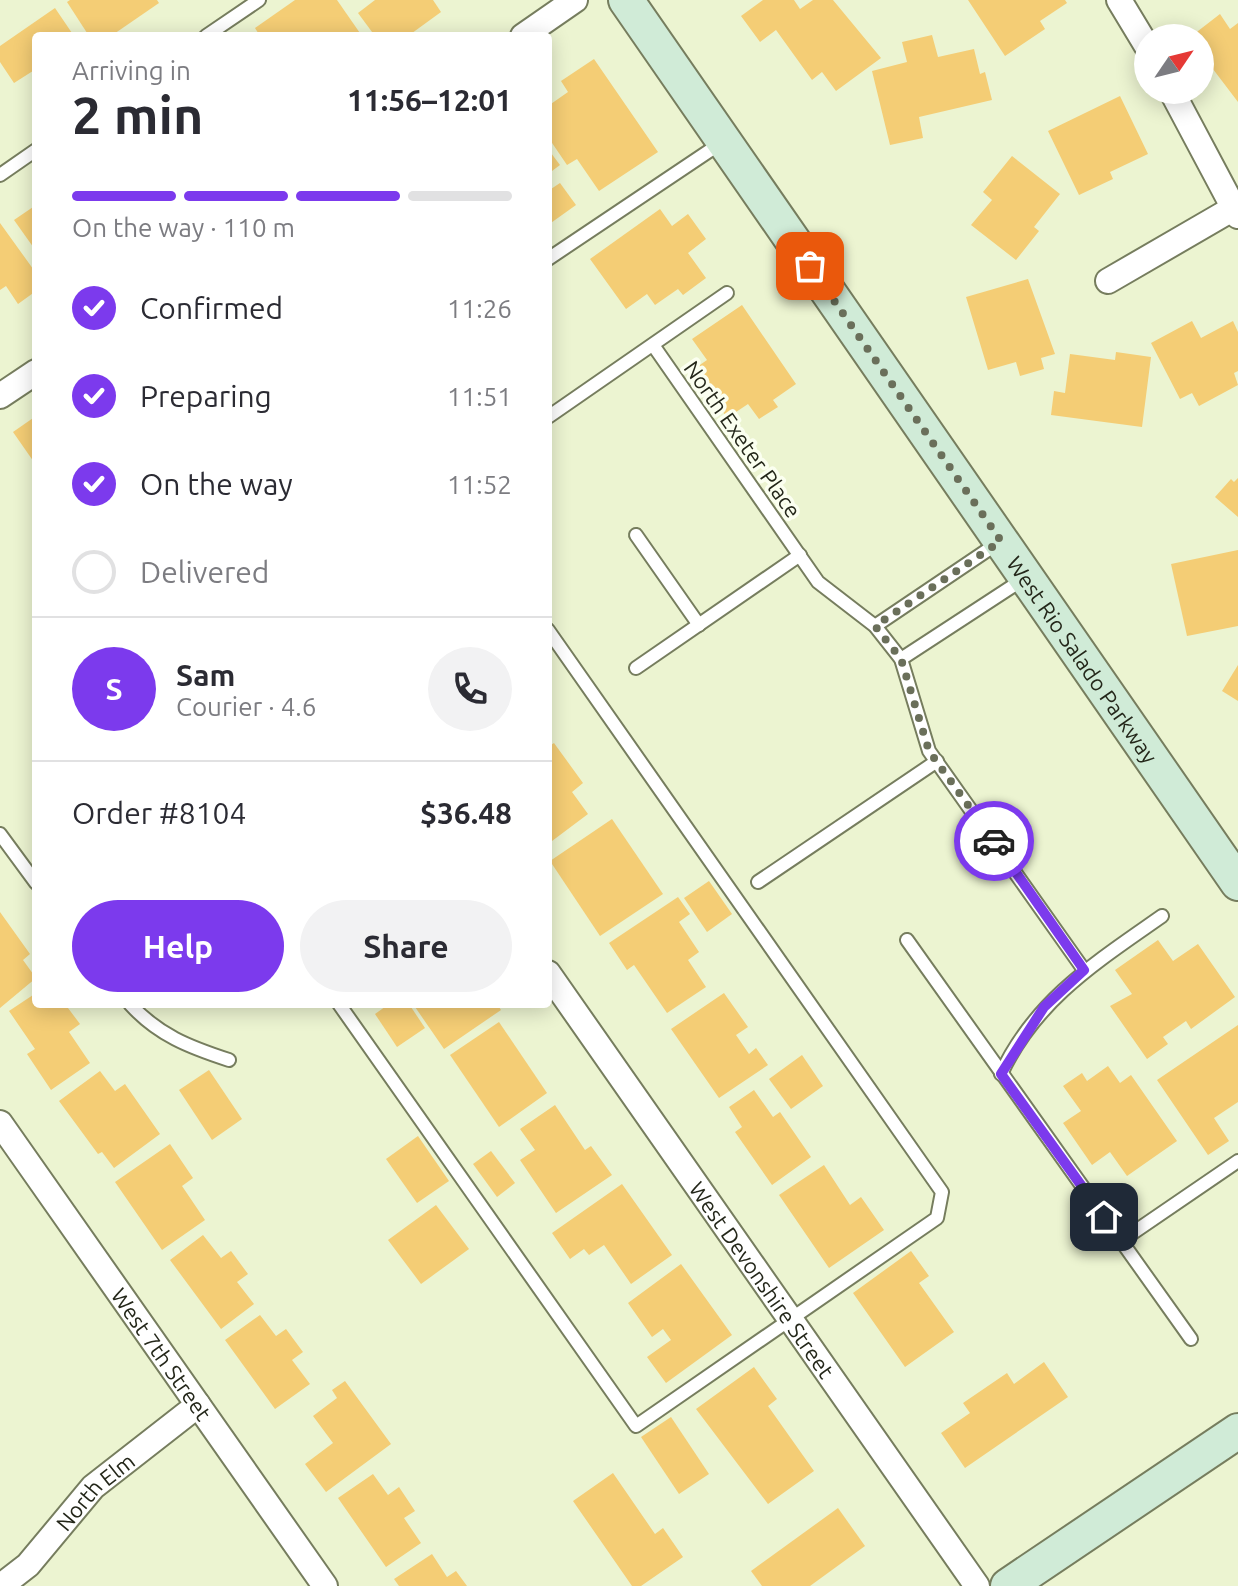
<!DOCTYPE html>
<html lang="en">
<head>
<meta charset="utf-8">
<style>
	:root { --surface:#fff; --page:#f2f2f3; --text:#2b2b33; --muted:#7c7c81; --line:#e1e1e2; --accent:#7c3aed }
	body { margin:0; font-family:Ubuntu,sans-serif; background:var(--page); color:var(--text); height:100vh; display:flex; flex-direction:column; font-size:30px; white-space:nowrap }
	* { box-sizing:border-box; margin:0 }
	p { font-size:26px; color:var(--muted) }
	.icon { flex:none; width:44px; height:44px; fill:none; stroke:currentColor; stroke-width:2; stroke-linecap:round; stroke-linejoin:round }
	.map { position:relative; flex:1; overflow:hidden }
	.panel { position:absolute; left:32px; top:32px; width:520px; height:976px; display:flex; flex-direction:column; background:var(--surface); border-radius:8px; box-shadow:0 4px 20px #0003 }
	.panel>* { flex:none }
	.needle { width:52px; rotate:55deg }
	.buttons { position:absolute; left:1134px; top:24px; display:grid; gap:16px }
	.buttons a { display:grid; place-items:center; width:80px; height:80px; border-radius:50%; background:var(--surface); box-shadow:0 4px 20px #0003; font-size:40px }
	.pin { position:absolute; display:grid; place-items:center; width:68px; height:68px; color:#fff; margin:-34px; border-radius:16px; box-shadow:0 4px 12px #0006 }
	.courier { position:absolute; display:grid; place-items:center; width:80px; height:80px; margin:-40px; border:6px solid #7c3aed; border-radius:50%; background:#fff; color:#222; box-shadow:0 2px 10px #0007 }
	.headline em { font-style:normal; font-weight:700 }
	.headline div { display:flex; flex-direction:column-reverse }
	.headline { display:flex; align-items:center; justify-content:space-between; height:136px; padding:0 40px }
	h1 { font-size:52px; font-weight:700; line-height:60px }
	.bar { display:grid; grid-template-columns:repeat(4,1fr); gap:12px 8px; align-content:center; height:96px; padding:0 40px }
	.bar i { height:10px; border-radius:6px; background:var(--line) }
	.bar .selected { background:var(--accent) }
	.bar p { grid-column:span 4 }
	.line { display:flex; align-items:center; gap:20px; padding:0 40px; border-top:2px solid var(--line) }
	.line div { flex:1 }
	.round { display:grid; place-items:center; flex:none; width:84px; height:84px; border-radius:42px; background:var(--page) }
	ol { padding:0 40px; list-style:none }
	li { display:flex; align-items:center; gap:24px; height:88px }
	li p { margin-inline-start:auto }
	li .icon { padding:8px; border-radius:50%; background:var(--accent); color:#fff; stroke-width:4 }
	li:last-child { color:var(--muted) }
	li i { width:44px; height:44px; border:4px solid var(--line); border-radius:50% }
	.cta { display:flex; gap:16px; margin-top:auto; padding:16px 40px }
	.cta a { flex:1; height:92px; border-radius:48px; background:var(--accent); color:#fff; font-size:32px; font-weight:700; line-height:92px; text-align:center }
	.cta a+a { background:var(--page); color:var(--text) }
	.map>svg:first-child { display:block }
	.building { fill:#f4cd75 }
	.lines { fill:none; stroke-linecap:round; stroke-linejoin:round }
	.service-casing { stroke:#767d5e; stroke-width:16 }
	.minor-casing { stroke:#767d5e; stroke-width:28 }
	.secondary-casing { stroke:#767d5e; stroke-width:38 }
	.service { stroke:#fff; stroke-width:12 }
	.minor { stroke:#fff; stroke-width:24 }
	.secondary { stroke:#d0ebd7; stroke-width:34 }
	.done { stroke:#6a6f5a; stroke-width:8; stroke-dasharray:0 14.4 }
	.route { stroke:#7c3aed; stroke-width:10 }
	.labels { text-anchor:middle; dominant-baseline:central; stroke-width:7; stroke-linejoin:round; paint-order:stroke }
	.street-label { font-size:22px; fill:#24271a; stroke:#fbfff0 }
</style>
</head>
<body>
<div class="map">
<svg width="1238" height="1586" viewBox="0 0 1238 1586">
	<rect width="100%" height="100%" fill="#ecf4d1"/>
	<g class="building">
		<polygon points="70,0 157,0 159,3 111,36 89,36 67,2"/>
		<polygon points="295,0 337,0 362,36 260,36 255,28"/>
		<polygon points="375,0 433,0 441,12 408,36 375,36 358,13"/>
		<polygon points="763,0 794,0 800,9 813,0 833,0 881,58 836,91 822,72 812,80 776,30 760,42 741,16"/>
		<polygon points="968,0 1065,0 1067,3 1040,21 1045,29 1005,56"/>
		<polygon points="55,8 74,36 36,36 36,69 14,83 0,62 0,46"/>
		<polygon points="1220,14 1230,29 1238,23 1238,102 1200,52 1200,38 1189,38"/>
		<polygon points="932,35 938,57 974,49 980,74 985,72 992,100 919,117 923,138 890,145 872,71 907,62 902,42"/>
		<polygon points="594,59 658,152 599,191 577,159 567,165 548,137 548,106 568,92 561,81"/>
		<polygon points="1120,96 1148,154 1110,172 1113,179 1079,195 1048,131"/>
		<polygon points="548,149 560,165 548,174"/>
		<polygon points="1012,156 1060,194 1034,227 1039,231 1016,260 971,225 992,200 983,192"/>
		<polygon points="560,183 576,205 548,225 548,191"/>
		<polygon points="36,205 36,251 14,220"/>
		<polygon points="660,209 672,226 688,214 706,239 688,253 706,278 683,295 678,289 655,305 647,294 626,309 590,259"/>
		<polygon points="0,223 36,273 36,291 18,304 6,286 0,290"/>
		<polygon points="1028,279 1055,354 1041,358 1044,369 1020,376 1016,362 988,370 966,297"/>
		<polygon points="742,305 796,384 773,400 778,407 759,419 748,404 727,418 694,369 707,360 692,339"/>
		<polygon points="1192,321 1201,338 1233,321 1238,332 1238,371 1234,373 1238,385 1199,406 1192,393 1180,399 1151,343"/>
		<polygon points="1116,352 1151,357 1142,427 1051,415 1054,391 1065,393 1070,354 1115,360"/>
		<polygon points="36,416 36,465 13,432"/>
		<polygon points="1238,478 1238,517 1215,497 1231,479 1234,482"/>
		<polygon points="1238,550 1238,626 1187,636 1171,564"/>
		<polygon points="1238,665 1238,701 1222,691"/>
		<polygon points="554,743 583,783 572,792 588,814 548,844 548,747"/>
		<polygon points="612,819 663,894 600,936 550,861"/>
		<polygon points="709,881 732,914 707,932 684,898"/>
		<polygon points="678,897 690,914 679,922 699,952 688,960 706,987 667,1013 634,965 627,970 609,943"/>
		<polygon points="0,912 30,954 23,960 36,978 0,1008"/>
		<polygon points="1158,940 1173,961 1198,944 1235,997 1191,1029 1186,1021 1163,1037 1168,1044 1147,1059 1110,1006 1132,994 1115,970"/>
		<polygon points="36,993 36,1004 65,1004 80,1024 69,1032 90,1063 51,1090 27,1054 35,1049 9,1011"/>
		<polygon points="724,993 748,1027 736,1035 749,1054 756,1048 768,1065 719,1098 671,1029"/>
		<polygon points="389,1004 409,1004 425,1028 397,1047 375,1014"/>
		<polygon points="413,1004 497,1004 501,1010 444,1049"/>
		<polygon points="499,1022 547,1093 499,1127 450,1055"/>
		<polygon points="1238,1025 1238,1102 1214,1118 1229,1141 1208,1155 1157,1080"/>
		<polygon points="802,1055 823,1086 791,1109 769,1079"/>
		<polygon points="1108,1066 1120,1083 1131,1075 1177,1141 1127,1176 1110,1152 1092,1165 1063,1123 1081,1111 1063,1086 1082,1073 1087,1081"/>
		<polygon points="209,1070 242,1119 212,1140 179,1090"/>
		<polygon points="100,1071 115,1091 125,1084 160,1134 114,1168 102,1152 98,1154 59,1101"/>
		<polygon points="754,1090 773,1117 780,1112 811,1157 772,1185 735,1132 742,1127 729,1107"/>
		<polygon points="555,1105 585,1150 591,1146 612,1175 556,1213 520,1160 535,1150 520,1129"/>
		<polygon points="418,1136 449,1181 417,1203 386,1159"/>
		<polygon points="170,1144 193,1178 182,1186 205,1220 162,1250 115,1182"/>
		<polygon points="491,1151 515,1183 497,1197 473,1164"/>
		<polygon points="824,1165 850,1205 861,1197 884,1230 829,1268 779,1195"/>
		<polygon points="622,1184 672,1255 631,1284 604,1245 589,1255 584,1249 570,1259 552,1233"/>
		<polygon points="436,1205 469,1249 421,1284 388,1240"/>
		<polygon points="203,1235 221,1258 231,1251 248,1274 237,1282 254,1304 221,1329 170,1260"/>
		<polygon points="911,1251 929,1276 919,1283 954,1332 905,1367 853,1293"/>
		<polygon points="681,1264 732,1335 666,1383 647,1357 671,1340 663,1329 652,1337 628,1303"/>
		<polygon points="260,1315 276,1336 286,1329 303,1352 292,1360 310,1384 275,1409 225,1340"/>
		<polygon points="1044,1362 1068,1397 965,1468 941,1433 970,1413 963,1403 1007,1373 1014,1384"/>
		<polygon points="754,1367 777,1399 768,1406 814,1471 768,1504 696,1409"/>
		<polygon points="345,1381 391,1444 326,1492 305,1464 333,1443 313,1416 337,1398 332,1390"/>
		<polygon points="671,1417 709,1474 679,1494 641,1437"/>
		<polygon points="613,1473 655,1534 663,1528 683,1557 641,1586 632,1586 573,1501"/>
		<polygon points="373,1474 388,1495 399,1487 415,1511 404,1518 421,1543 386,1567 338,1498"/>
		<polygon points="838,1508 865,1546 810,1586 762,1586 751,1571"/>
		<polygon points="432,1554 447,1577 456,1571 467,1586 399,1586 394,1579"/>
	</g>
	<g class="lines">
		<defs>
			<g id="service">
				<polyline points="206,36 259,0"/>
				<polyline points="0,175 36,150"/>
				<polyline points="548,259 721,143"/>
				<polyline points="653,345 818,582 875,626 901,659 929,751 1084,970"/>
				<polyline points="548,417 727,293"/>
				<polyline points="636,535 699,625"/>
				<polyline points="875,626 998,543"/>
				<polyline points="901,659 1025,578"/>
				<polyline points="636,668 800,555"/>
				<polyline points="0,834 36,883"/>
				<polyline points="758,882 937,761"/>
				<polyline points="907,940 1191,1339"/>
				<path d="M 130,1004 C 158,1035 189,1047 229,1060"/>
				<polyline points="339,1004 636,1426 937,1218 942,1192 548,630"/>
				<path d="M 1001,1074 C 1035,1000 1098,961 1162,916"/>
				<polyline points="1121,1241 1238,1161"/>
			</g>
			<g id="minor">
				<polyline points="1119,0 1148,48"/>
				<polyline points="523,36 575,0"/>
				<polyline points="1171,90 1238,216"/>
				<polyline points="1108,281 1234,208"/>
				<polyline points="0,396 36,372"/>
				<path id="s1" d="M 548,973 L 977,1586"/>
				<path id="s2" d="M 0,1123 L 325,1586"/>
				<path id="s3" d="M 1,1586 L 28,1565 L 93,1487 L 198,1405"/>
			</g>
			<g id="secondary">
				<path id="s4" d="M 626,0 L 1238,883"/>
				<polyline points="1008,1586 1238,1431"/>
			</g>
		</defs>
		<use href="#service" class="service-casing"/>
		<use href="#minor" class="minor-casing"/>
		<use href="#secondary" class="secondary-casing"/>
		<use href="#service" class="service"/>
		<use href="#minor" class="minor"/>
		<use href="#secondary" class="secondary"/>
	</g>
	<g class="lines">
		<polyline class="done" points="810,266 1001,541 875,626 901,659 929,751 994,841"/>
		<polyline class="route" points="994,841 1084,970 1044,1007 1001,1074 1104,1217"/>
	</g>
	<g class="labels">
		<g class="street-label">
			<text transform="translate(743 439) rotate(55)">North Exeter Place</text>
			<text stroke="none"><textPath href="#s4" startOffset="802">West Rio Salado Parkway</textPath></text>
			<text stroke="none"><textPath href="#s1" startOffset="374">West Devonshire Street</textPath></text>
			<text stroke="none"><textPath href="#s2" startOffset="282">West 7th Street</textPath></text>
			<text stroke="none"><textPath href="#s3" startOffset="134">North Elm</textPath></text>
		</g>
	</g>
</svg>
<div class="buttons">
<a><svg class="needle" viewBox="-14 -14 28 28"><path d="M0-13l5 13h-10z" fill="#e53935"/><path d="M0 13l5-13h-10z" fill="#7c7c81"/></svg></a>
</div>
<div class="pin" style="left:810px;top:266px;background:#ea580c"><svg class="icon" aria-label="bag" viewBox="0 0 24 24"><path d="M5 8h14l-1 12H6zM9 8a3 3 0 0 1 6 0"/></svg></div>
<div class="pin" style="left:1104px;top:1217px;background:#1f2937"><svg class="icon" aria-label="home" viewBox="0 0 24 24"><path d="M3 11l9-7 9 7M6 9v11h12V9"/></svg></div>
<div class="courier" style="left:994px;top:841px"><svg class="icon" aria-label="car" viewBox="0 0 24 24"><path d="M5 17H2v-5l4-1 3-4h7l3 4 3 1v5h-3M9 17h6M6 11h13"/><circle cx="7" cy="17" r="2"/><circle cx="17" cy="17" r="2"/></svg></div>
<section class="panel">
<div class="headline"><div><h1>2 min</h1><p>Arriving in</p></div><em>11:56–12:01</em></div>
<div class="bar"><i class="selected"></i><i class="selected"></i><i class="selected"></i><i></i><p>On the way · 110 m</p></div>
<ol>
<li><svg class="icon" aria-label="check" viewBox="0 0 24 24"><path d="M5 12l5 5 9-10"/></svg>Confirmed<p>11:26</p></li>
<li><svg class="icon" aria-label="check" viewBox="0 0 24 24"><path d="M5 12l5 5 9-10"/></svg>Preparing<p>11:51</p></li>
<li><svg class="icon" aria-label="check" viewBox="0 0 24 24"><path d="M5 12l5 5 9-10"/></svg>On the way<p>11:52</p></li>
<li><i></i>Delivered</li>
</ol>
<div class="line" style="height:144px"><b class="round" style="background:var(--accent);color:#fff">S</b><div><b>Sam</b><p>Courier · 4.6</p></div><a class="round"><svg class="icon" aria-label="phone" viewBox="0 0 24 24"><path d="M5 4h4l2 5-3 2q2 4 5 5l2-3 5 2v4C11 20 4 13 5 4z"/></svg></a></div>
<div class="line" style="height:104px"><div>Order #8104</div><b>$36.48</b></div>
<div class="cta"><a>Help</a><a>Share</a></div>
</section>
</div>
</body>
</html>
